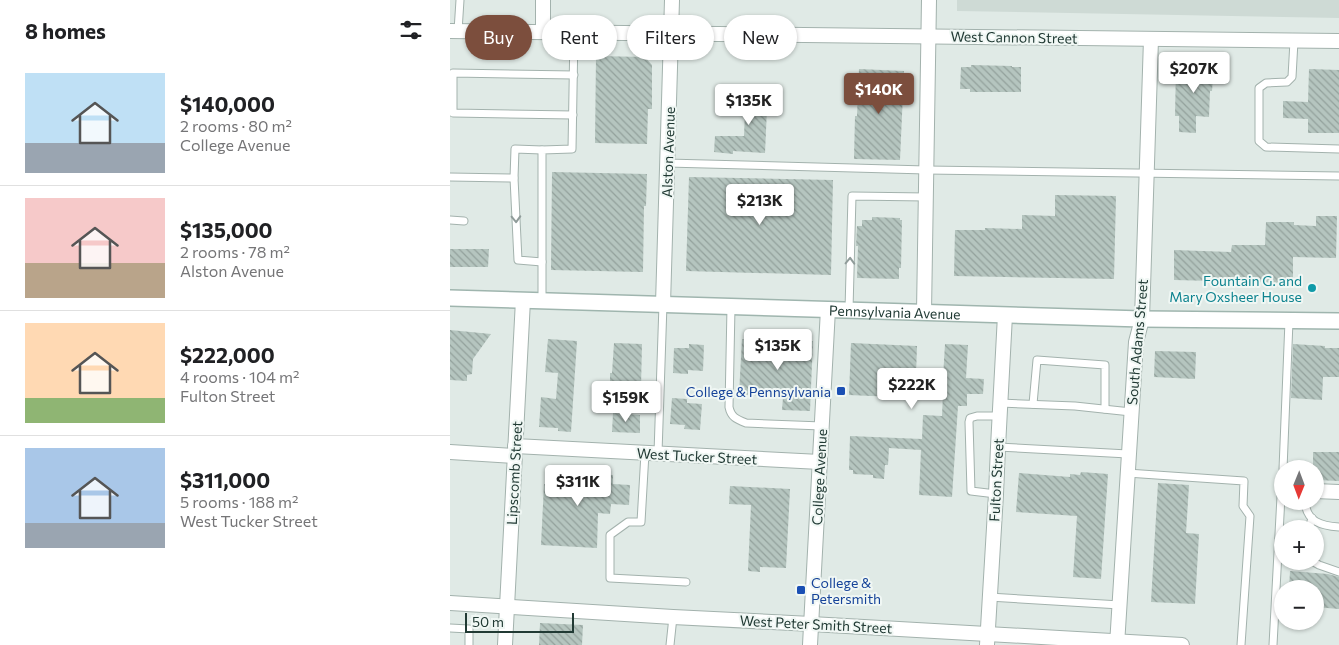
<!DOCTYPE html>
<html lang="en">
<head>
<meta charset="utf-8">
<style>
	body { margin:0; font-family:Commissioner,sans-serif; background:#f2f2f2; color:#202124; height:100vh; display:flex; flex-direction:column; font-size:19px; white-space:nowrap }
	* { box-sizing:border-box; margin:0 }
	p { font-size:16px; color:#757577 }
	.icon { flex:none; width:28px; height:28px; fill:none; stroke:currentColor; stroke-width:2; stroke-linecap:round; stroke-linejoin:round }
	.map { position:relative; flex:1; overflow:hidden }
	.details { display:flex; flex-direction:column; background:#fff; width:450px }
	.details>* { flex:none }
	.hud { position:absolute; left:15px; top:15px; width:475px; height:45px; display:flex; gap:10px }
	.needle { width:32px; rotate:181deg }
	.controls { position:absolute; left:824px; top:460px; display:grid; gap:10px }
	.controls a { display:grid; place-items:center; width:50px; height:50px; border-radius:50%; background:#fff; box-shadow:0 1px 4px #0004; font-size:25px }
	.scale { position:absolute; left:15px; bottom:12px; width:109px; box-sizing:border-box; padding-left:5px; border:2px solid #213a34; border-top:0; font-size:14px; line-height:18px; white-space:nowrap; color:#213a34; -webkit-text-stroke:4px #f0f7f4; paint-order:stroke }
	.price { position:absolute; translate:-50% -42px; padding:0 11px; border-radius:5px; background:#fff; color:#222; font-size:16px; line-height:32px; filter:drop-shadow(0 1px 2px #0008) }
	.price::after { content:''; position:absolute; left:50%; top:30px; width:15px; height:11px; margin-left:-8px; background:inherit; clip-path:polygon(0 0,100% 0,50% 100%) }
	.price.current { background:#7c4e3d; color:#fff }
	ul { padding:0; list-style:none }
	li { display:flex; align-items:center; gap:15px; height:125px; padding:0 25px }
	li+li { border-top:1px solid #e0e0e0 }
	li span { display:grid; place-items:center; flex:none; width:140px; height:100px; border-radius:0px; color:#555 }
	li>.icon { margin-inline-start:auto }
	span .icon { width:60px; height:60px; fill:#fffc; stroke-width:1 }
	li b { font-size:21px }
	h2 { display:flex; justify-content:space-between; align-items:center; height:60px; padding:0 25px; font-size:21px }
	.pill { padding:0 18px; border-radius:22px; background:#fff; box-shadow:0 1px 4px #0004; font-size:18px; line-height:45px }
	.pill.current { background:#7c4e3d; color:#fff }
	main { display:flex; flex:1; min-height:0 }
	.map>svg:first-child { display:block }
	.built { fill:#cedad5 }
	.building { fill:url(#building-back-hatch) }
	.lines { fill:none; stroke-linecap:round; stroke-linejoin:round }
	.lane-casing { stroke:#a3b2ad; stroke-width:9 }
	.street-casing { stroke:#a3b2ad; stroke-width:16 }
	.secondary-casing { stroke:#9fb5ae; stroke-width:18 }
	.lane { stroke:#fff; stroke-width:7 }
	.street { stroke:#fff; stroke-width:14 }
	.secondary { stroke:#fff; stroke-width:15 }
	.oneway { stroke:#909c9a }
	.culture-dot { fill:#0f9aa8; stroke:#f0f7f4; stroke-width:2 }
	.transit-dot { fill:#1a4fb4; stroke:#f0f7f4; stroke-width:2 }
	.labels { text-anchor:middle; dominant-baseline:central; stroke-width:4; stroke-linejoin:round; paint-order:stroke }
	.street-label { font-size:14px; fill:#213a34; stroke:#f0f7f4 }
	.culture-label { font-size:14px; fill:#0d838f; stroke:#f0f7f4; text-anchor:end }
	.transit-label { font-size:14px; fill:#164399; stroke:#f0f7f4; text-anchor:end }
</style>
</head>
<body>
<main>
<section class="details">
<h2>8 homes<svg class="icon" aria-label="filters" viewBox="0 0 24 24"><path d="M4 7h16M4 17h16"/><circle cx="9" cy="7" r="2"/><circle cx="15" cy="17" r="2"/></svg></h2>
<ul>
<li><span style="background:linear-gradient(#bfe0f5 70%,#9aa5b1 0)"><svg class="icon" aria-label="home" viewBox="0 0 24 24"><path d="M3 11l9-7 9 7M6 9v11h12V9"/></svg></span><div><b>$140,000</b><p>2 rooms · 80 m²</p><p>College Avenue</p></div></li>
<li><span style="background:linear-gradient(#f6c9c9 65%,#b9a48a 0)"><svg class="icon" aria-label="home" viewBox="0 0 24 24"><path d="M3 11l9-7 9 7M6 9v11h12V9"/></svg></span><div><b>$135,000</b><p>2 rooms · 78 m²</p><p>Alston Avenue</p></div></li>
<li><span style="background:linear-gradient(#ffd9b3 75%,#8fb573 0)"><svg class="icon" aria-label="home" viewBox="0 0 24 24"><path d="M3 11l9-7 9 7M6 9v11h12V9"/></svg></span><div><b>$222,000</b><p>4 rooms · 104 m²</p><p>Fulton Street</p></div></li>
<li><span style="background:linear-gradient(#a9c7e8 75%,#9aa5b1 0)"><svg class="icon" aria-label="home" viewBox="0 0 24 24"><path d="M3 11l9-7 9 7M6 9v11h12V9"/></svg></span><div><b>$311,000</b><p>5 rooms · 188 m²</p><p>West Tucker Street</p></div></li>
</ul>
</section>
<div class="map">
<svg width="889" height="645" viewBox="0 0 889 645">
	<defs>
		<pattern id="building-back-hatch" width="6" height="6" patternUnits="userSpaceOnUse" patternTransform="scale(1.25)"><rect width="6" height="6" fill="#b5c5bf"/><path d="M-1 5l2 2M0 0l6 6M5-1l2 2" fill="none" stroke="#93a19c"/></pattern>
	</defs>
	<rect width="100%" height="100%" fill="#e0eae6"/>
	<path class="built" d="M507 0H889V18L507 11Z"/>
	<g class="building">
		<path d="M146 56 195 57 202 65V109H198L197 144 145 143Z"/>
		<path d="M521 65 562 66V67H571V92H520V89H510L511 67H521Z"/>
		<path d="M726 66 772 67V78H763L762 91H760L759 117 746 116V133L729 132V116H725Z"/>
		<path d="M409 69 454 71 450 160 404 159 405 116H407Z"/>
		<path d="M859 69 889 70V133H858V119L833 118V101L858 102Z"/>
		<path d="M296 86 318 87 315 153 283 151V154L264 152 265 136H294Z"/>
		<path d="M102 172 197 174 196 206H194L193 272 101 270Z"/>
		<path d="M239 177 383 180 381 275 236 271Z"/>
		<path d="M605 195 666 196 664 279 504 276 505 230H535V228L572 229V215L605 216Z"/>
		<path d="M866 216H887L886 258 843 257V283L724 280V250L781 252 782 245H815L816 222H844V225L866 226Z"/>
		<path d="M422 217 450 218V220H452L451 268H449V279L407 278 408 246H406L407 226H412V220H422Z"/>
		<path d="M0 249H39L38 267H0Z"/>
		<path d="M0 330 41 334 23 359 22 374 17 375V381L0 380Z"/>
		<path d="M98 339 127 341 121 432 108 431V428L89 427 91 397 106 399 108 373 95 372Z"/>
		<path d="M292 339 363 341 360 411 332 410 333 397 289 394Z"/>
		<path d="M164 343 192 344 191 388 160 386V373H162Z"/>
		<path d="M401 343 467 346 466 376 493 378 495 344 518 345 516 378 534 379 533 394H517V406H508L502 497 469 495 471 450 439 448 438 465H435L434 479 423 478V475L403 474V470H399L400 436 472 439 473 415 492 416 493 392 465 391V398L399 395Z"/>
		<path d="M239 344 254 345 253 371 238 370V374L223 373 224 348H239Z"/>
		<path d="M843 344 875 346V348H889V377H873L872 400 841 398Z"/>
		<path d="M705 351 746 352 745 379 704 377Z"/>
		<path d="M222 398 237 399V403L252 404 250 430 234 429 235 425 220 424Z"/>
		<path d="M163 413 190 415V433L162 432Z"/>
		<path d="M863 452H889V481L865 480V469H863Z"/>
		<path d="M115 471 163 475V484L180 485 179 505 161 504 160 514 148 513 147 548 91 545 94 484 102 485 103 472H115Z"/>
		<path d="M631 472 658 474 651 579 623 577 627 516 566 512 569 473 620 477V474L630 475Z"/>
		<path d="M708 483 739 485 736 533 749 534 745 604 701 602Z"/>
		<path d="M280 486 340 489 336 568 310 567V572L298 571 301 505 279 504Z"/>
		<path d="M840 571 878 574 889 577V609L865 607V589H839Z"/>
		<path d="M90 623 133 625 132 645H89Z"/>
	</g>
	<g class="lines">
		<g class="lane-casing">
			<g id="lane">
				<path d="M8 31 10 0"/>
				<path d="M844 41 842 77 837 82 816 83 809 88V141L816 147 889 149"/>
				<path d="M123 115 3 113V73L124 75"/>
				<path d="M92 150 65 149 64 178 68 260 92 262"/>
				<path d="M217 163 476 170 889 176"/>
				<path d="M0 177 64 178"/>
				<path d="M0 220 14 221"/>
				<path d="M92 301V150L122 149 124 33"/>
				<path d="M281 307 279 407C281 417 286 419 296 423L372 426"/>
				<path d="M399 310 402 196 476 197"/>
				<path d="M550 403 625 406 681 412"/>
				<path d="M583 404 587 360 655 365V409"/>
				<path d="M548 447 678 454"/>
				<path d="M195 453 191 522H178L160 535V578L236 582"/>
				<path d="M208 453 213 304"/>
				<path d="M833 469 839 321"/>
				<path d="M677 473 794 481 793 506 800 516 791 645"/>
				<path d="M546 494 521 491 519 422 520 418 527 416H549"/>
				<path d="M855 501C856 522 872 526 889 527"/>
				<path d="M859 529 862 518"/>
				<path d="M862 561 869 565 889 572"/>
				<path d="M539 597 670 605"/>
				<path d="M0 628 19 629V645"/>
				<path d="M220 645 223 617"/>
				<path d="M823 645 832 478"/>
			</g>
		</g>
		<g class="street-casing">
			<g id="street">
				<path d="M0 31 889 41"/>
				<path d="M93 32V0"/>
				<path d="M213 304 222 0"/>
				<path d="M474 312 479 0"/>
				<path d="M65 446 370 462"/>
				<path d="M0 452 64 456"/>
				<path d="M865 491 889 492"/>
				<path d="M0 603 223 617 361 624 732 645"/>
				<path d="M55 645 73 300"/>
				<path d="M360 645 378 309"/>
				<path d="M537 645 546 494 548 447 555 315"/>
				<path d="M667 645 686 342 692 319 701 39"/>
			</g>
		</g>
		<g class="secondary-casing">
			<g id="secondary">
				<path id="s1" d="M0 298 692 319 889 321"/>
			</g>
		</g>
		<use href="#lane" class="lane"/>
		<use href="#street" class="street"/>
		<use href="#secondary" class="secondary"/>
	</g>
	<defs><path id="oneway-chevron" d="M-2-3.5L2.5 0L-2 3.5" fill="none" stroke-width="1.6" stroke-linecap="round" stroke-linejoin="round" transform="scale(1.25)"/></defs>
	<g class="oneway">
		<use href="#oneway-chevron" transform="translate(66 219) rotate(88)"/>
		<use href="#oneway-chevron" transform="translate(400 261) rotate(-88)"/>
	</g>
	<circle class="culture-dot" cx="862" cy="288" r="5"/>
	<g class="transit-dot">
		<rect x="386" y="386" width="10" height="10" rx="2.5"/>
		<rect x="346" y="585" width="10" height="10" rx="2.5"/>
	</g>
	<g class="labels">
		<g class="street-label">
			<text transform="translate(564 37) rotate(1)">West Cannon Street</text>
			<text transform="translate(218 152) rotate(-88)">Alston Avenue</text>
			<text stroke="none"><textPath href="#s1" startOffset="445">Pennsylvania Avenue</textPath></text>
			<text transform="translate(687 342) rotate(-85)">South Adams Street</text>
			<text transform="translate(247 456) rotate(3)">West Tucker Street</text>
			<text transform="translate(64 473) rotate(-87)">Lipscomb Street</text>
			<text transform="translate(369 477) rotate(-87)">College Avenue</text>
			<text transform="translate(546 480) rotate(-87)">Fulton Street</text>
			<text transform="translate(366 624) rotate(3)">West Peter Smith Street</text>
		</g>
		<g class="culture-label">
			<text x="852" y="280">Fountain G. and<tspan x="852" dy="16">Mary Oxsheer House</tspan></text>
		</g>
		<g class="transit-label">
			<text x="381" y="391">College &amp; Pennsylvania</text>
			<text x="361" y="582" text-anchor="start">College &amp;<tspan x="361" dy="16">Petersmith</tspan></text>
		</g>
	</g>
</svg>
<div class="controls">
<a><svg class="needle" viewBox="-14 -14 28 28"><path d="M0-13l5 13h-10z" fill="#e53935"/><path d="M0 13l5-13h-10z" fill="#757577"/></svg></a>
<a>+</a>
<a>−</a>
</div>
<div class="scale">50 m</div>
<b class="price" style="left:744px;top:94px">$207K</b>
<b class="price current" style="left:429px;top:115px">$140K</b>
<b class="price" style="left:299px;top:126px">$135K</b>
<b class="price" style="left:310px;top:226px">$213K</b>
<b class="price" style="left:328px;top:371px">$135K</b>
<b class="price" style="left:462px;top:410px">$222K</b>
<b class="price" style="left:176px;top:423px">$159K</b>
<b class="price" style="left:128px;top:507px">$311K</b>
<div class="hud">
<a class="pill current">Buy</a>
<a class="pill">Rent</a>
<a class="pill">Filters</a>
<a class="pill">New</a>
</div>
</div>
</main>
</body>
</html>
